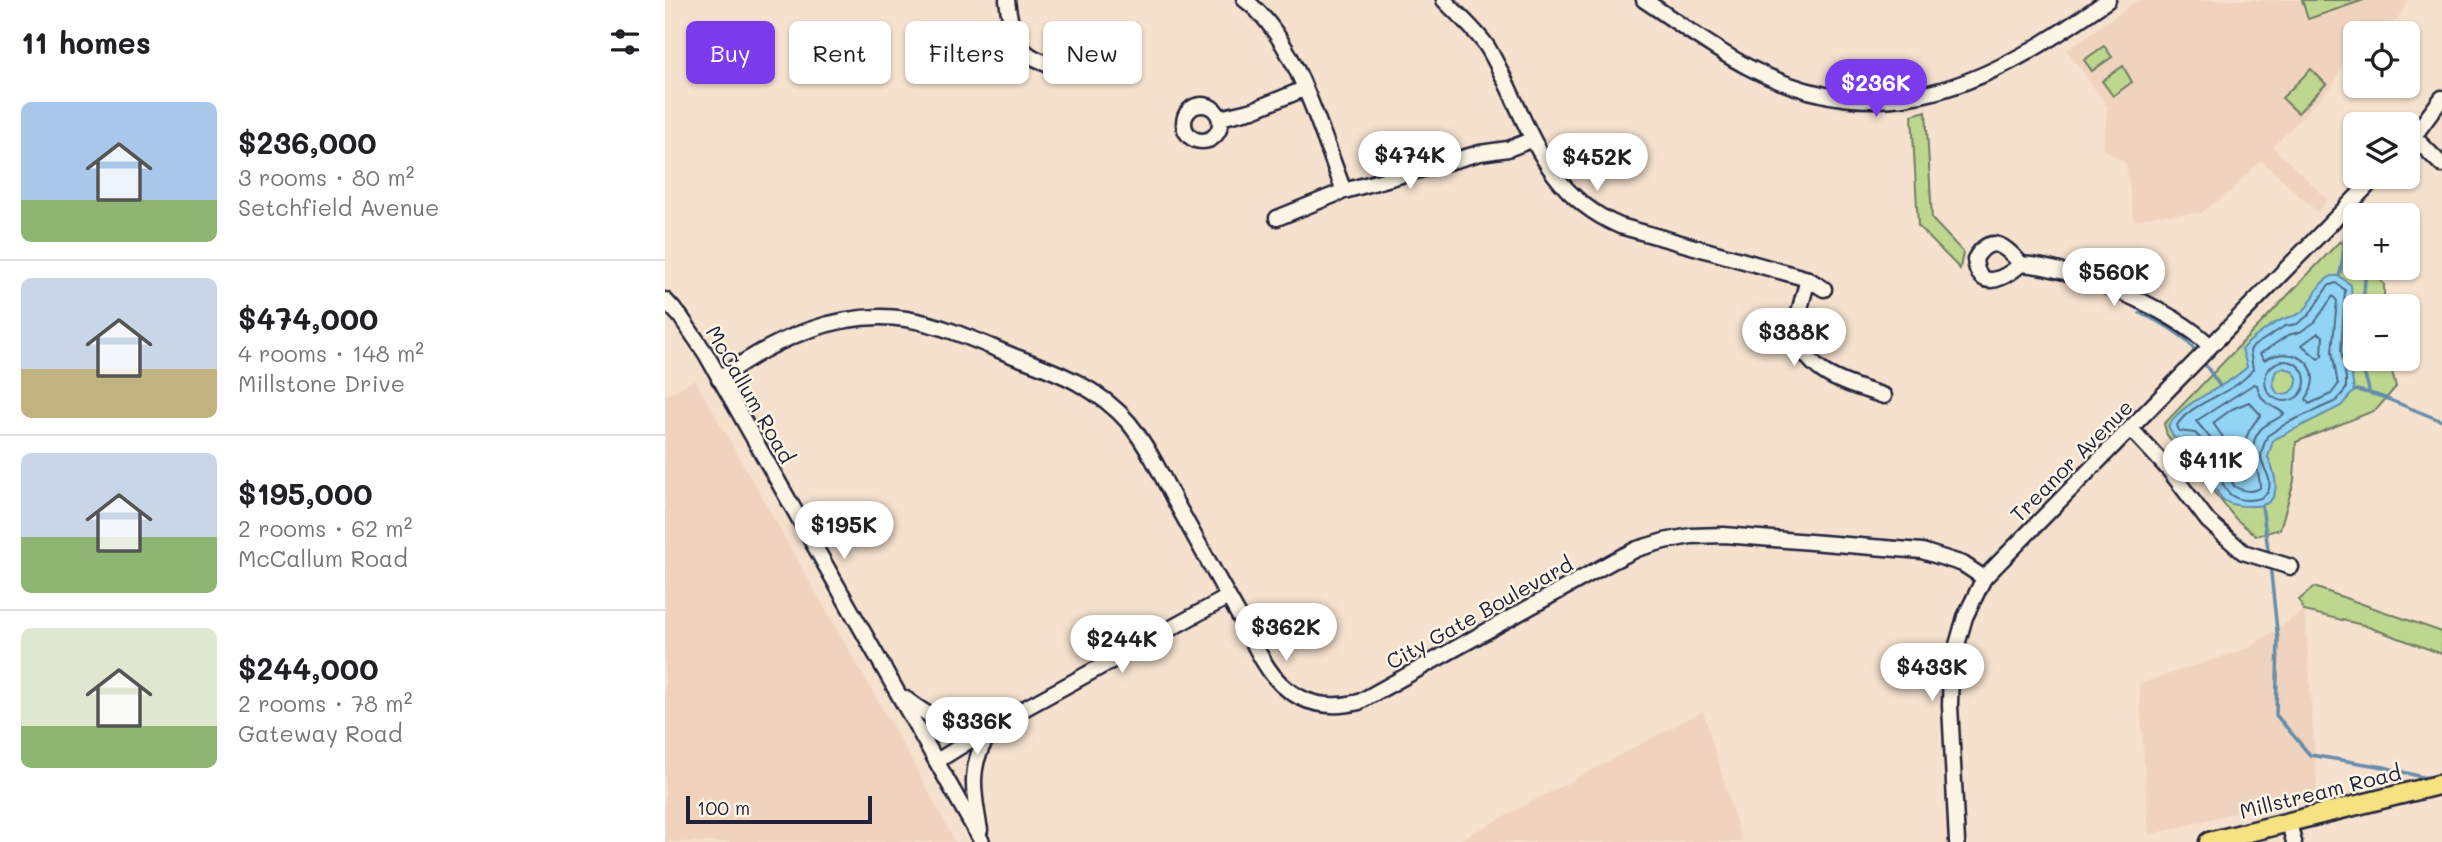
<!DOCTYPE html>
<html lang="en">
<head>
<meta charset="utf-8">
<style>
	body { margin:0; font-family:Mali,sans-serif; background:#f6f6f6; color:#202124; height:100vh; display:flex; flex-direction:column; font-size:26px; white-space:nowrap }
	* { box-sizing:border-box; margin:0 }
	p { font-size:23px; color:#757577 }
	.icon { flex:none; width:38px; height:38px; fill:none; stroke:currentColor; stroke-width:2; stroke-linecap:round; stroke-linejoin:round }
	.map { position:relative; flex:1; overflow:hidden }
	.side { display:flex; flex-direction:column; background:#fff; width:665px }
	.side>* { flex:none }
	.banner { position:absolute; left:21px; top:21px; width:665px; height:63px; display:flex; gap:14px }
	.controls { position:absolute; left:1678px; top:21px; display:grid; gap:14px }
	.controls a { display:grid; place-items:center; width:77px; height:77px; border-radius:10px; background:#fff; box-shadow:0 2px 5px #0004; font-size:35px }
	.scale { position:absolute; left:21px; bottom:18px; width:186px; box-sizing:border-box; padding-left:7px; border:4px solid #22223b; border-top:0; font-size:19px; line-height:24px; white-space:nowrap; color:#22223b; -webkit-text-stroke:5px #fcf5e5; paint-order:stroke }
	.price { position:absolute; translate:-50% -60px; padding:0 16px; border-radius:24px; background:#fff; color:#222; font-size:23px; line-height:46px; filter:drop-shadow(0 2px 4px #0008) }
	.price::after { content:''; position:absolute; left:50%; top:42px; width:21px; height:16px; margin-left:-10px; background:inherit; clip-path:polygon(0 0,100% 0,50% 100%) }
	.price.active { background:#7c3aed; color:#fff }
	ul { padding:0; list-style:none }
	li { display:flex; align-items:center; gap:21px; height:175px; padding:0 21px }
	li+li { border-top:2px solid #e0e0e0 }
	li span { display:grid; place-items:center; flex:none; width:196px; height:140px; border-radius:10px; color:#555 }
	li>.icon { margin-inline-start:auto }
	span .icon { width:84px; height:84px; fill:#fffc; stroke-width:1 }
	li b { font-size:30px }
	h2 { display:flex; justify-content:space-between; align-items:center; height:84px; padding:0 21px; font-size:30px }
	.pill { padding:0 24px; border-radius:10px; background:#fff; box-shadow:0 2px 5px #0004; font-size:24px; line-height:63px }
	.pill.active { background:#7c3aed; color:#fff }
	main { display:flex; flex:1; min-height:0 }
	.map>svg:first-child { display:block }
	.built { fill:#f0d3be }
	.green { fill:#bdd78f; stroke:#707c65; stroke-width:2 }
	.water { fill:#92d4f4; stroke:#658daa; stroke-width:2; fill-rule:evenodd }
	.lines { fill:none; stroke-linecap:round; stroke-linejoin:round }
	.shore { stroke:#4f6985; stroke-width:2 }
	.stream { stroke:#658daa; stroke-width:3.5 }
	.minor-casing { stroke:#22223b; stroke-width:19 }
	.major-casing { stroke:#22223b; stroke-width:23 }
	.minor { stroke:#fcf5e5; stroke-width:14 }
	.major { stroke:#f7e281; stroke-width:18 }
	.labels { text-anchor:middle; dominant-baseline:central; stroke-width:5; stroke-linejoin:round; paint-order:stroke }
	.street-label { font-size:21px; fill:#22223b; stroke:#fcf5e5 }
</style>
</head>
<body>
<main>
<section class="side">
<h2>11 homes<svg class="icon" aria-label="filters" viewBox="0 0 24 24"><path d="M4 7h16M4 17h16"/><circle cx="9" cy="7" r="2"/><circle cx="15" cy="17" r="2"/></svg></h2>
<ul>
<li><span style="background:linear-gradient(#a9c7e8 70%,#8fb573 0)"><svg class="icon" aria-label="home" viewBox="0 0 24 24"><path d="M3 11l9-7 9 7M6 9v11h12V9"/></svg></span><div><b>$236,000</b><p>3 rooms · 80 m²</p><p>Setchfield Avenue</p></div></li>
<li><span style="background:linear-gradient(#c9d6e8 65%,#c2b280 0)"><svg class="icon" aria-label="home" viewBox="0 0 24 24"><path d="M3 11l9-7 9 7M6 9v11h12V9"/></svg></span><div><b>$474,000</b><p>4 rooms · 148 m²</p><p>Millstone Drive</p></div></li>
<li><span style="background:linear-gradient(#c9d6e8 60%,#8fb573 0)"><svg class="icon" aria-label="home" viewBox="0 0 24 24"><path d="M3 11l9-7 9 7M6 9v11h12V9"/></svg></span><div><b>$195,000</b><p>2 rooms · 62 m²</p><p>McCallum Road</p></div></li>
<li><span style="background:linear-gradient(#dfe7d0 70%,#8fb573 0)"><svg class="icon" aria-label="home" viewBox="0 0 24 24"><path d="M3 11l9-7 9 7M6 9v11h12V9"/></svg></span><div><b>$244,000</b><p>2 rooms · 78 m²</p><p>Gateway Road</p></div></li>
</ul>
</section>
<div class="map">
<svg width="1777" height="842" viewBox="0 0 1777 842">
	<rect width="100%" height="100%" fill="#f5e1ce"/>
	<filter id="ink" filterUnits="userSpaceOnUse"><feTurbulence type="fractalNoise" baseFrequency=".0143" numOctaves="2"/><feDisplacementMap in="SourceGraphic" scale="14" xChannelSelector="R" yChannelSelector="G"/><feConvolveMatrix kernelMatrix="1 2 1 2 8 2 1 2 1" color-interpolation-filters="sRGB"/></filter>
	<g filter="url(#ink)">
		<g class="built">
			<path d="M1473 0H1744L1732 20 1710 33H1690V45L1684 49 1669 84 1608 147 1663 200 1652 212 1596 160 1566 191 1536 213 1491 215 1469 221 1461 164 1438 148 1443 107 1402 50Z"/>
			<path d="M30 380 246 759 290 842H0V396Z"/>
			<path d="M1640 610 1652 791 1484 835 1474 684 1584 648Z"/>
			<path d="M1038 711 1077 842H791Z"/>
		</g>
		<g class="green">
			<path d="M1637 0H1699L1643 19Z"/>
			<path d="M1439 46 1447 57 1427 71 1419 60Z"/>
			<path d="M1458 66 1467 82 1448 96 1437 81Z"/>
			<path d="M1646 69 1661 84 1633 113 1617 98Z"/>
			<path d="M1261 111 1267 219 1298 252 1295 269 1253 226 1247 115Z"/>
			<path d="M1675 241 1690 256V268H1702L1719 284V306H1690V359H1724L1731 387 1711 410 1631 442 1629 481 1615 529 1591 536 1571 519 1502 435 1499 424Z"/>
			<path d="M1649 587 1777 632V654L1698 625 1639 611 1634 600Z"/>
		</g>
		<path class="water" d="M1667 276H1674L1686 285C1688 308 1681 331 1683 353 1684 366 1688 378 1689 391L1676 406 1608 440 1603 457C1612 477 1619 507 1587 506 1578 506 1568 506 1560 501 1547 492 1546 469 1539 456 1536 450 1530 444 1526 439L1509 438 1503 426C1522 397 1559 390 1582 367L1577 349C1581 343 1608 323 1616 320 1624 316 1634 317 1640 309 1651 297 1651 283 1667 276ZM1618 368 1626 370 1632 377C1633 389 1626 395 1613 394 1607 386 1607 380 1611 371Z"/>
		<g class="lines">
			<g class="shore">
				<path d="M1671 283 1680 290 1676 351 1681 378V389L1671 401 1622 423 1602 436C1600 442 1596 451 1596 457 1597 468 1607 476 1604 489 1603 494 1597 498 1592 499 1553 506 1558 473 1544 450 1541 444 1535 438 1530 433L1514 431 1512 425C1529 399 1570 395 1588 369L1585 351 1587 347 1620 326 1632 324 1644 315 1663 286Z"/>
				<path d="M1668 296 1672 301 1667 351 1673 385 1666 394 1644 404 1641 399C1662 367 1631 343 1599 360L1595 354 1623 335 1635 332 1650 322Z"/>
				<path d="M1653 333 1658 336 1657 356 1653 359 1637 345Z"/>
				<circle cx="1620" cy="381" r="20"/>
				<path d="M1589 384 1592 385C1598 409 1607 402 1619 414 1612 420 1602 423 1596 429 1578 450 1596 468 1595 488 1588 493 1576 491 1569 486L1552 446 1531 421Z"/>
				<path d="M1584 402 1596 415C1579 433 1573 453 1583 476L1579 480 1572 470 1562 443 1548 423 1567 409Z"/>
			</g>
			<g class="stream">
				<path d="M1674 276C1680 260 1677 246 1681 231"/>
				<path d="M1698 306 1700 279 1709 268"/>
				<path d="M1475 313C1497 323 1518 333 1532 353"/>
				<path d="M1690 344V348"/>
				<path d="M1693 359C1696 372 1703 377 1704 392"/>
				<path d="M1537 360 1555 386"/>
				<path d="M1689 391 1692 390 1715 396 1777 421"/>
				<path d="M1597 506 1604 556"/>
				<path d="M1605 564 1613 640 1611 715 1645 755 1719 767 1757 777 1770 778"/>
			</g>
			<g class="minor-casing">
				<g id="minor">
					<path d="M342 0C344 17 349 46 366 56 372 60 380 62 386 65"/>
					<path d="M580 0C631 38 656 133 679 191"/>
					<path d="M779 0C793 15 812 31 823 48 863 116 873 191 955 226L1143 279 1159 289"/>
					<path d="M979 0C1014 23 1046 48 1083 67 1223 139 1326 82 1443 0"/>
					<circle cx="537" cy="123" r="18"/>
					<path d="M555 118 588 110 639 89"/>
					<path d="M1749 137 1777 165"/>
					<path d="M1743 144 1777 98"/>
					<path d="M612 218 679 191 815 153 843 149 866 140"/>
					<path d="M1356 264C1341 247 1326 232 1310 259 1313 293 1339 279 1356 264 1408 267 1508 309 1545 346"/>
					<path d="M1143 279C1139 296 1131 315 1133 332 1139 376 1185 384 1219 396"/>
					<path d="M0 300 15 316 41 354 317 842"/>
					<path d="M54 379C107 340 174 309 241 319 279 325 316 343 351 357 393 372 434 388 464 423 483 447 496 474 510 501 532 541 554 581 577 621 588 641 599 668 616 684 638 705 666 709 694 702L948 561 972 549 999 541 1026 536 1059 535 1257 551 1298 564 1319 578"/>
					<path d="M1466 429 1505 471 1543 521 1578 552 1626 567"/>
					<path d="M241 699C273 724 288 727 329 724"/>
					<path d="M272 761 333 723 563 597"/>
					<path d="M1624 823 1629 842"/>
					<path d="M315 830C308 793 302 760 328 730"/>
					<path d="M1292 842 1285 705 1286 666 1300 617 1319 578 1711 177"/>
				</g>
			</g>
			<g class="major-casing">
				<path id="major" d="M1544 842 1777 784"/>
			</g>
			<use href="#minor" class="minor"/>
			<use href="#major" class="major"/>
		</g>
	</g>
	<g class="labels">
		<g class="street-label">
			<text transform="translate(86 394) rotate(60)">McCallum Road</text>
			<text transform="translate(1406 460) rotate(-45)">Treanor Avenue</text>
			<text transform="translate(814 612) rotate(-29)">City Gate Boulevard</text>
			<text transform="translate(1655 791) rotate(-14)">Millstream Road</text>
		</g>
	</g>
</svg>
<div class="controls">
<a><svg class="icon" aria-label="locate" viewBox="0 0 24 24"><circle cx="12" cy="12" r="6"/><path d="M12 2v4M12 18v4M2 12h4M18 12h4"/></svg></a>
<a><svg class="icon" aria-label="layers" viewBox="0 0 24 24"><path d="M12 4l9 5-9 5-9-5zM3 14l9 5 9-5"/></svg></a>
<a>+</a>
<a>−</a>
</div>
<div class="scale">100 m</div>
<b class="price active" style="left:1211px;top:119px">$236K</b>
<b class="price" style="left:745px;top:191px">$474K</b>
<b class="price" style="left:932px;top:193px">$452K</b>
<b class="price" style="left:1449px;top:308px">$560K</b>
<b class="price" style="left:1129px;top:368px">$388K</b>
<b class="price" style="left:1546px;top:496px">$411K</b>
<b class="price" style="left:179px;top:561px">$195K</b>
<b class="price" style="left:621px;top:663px">$362K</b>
<b class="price" style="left:457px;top:675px">$244K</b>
<b class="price" style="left:1267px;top:703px">$433K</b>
<b class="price" style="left:312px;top:757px">$336K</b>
<div class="banner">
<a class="pill active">Buy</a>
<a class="pill">Rent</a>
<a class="pill">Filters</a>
<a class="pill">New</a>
</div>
</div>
</main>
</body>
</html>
